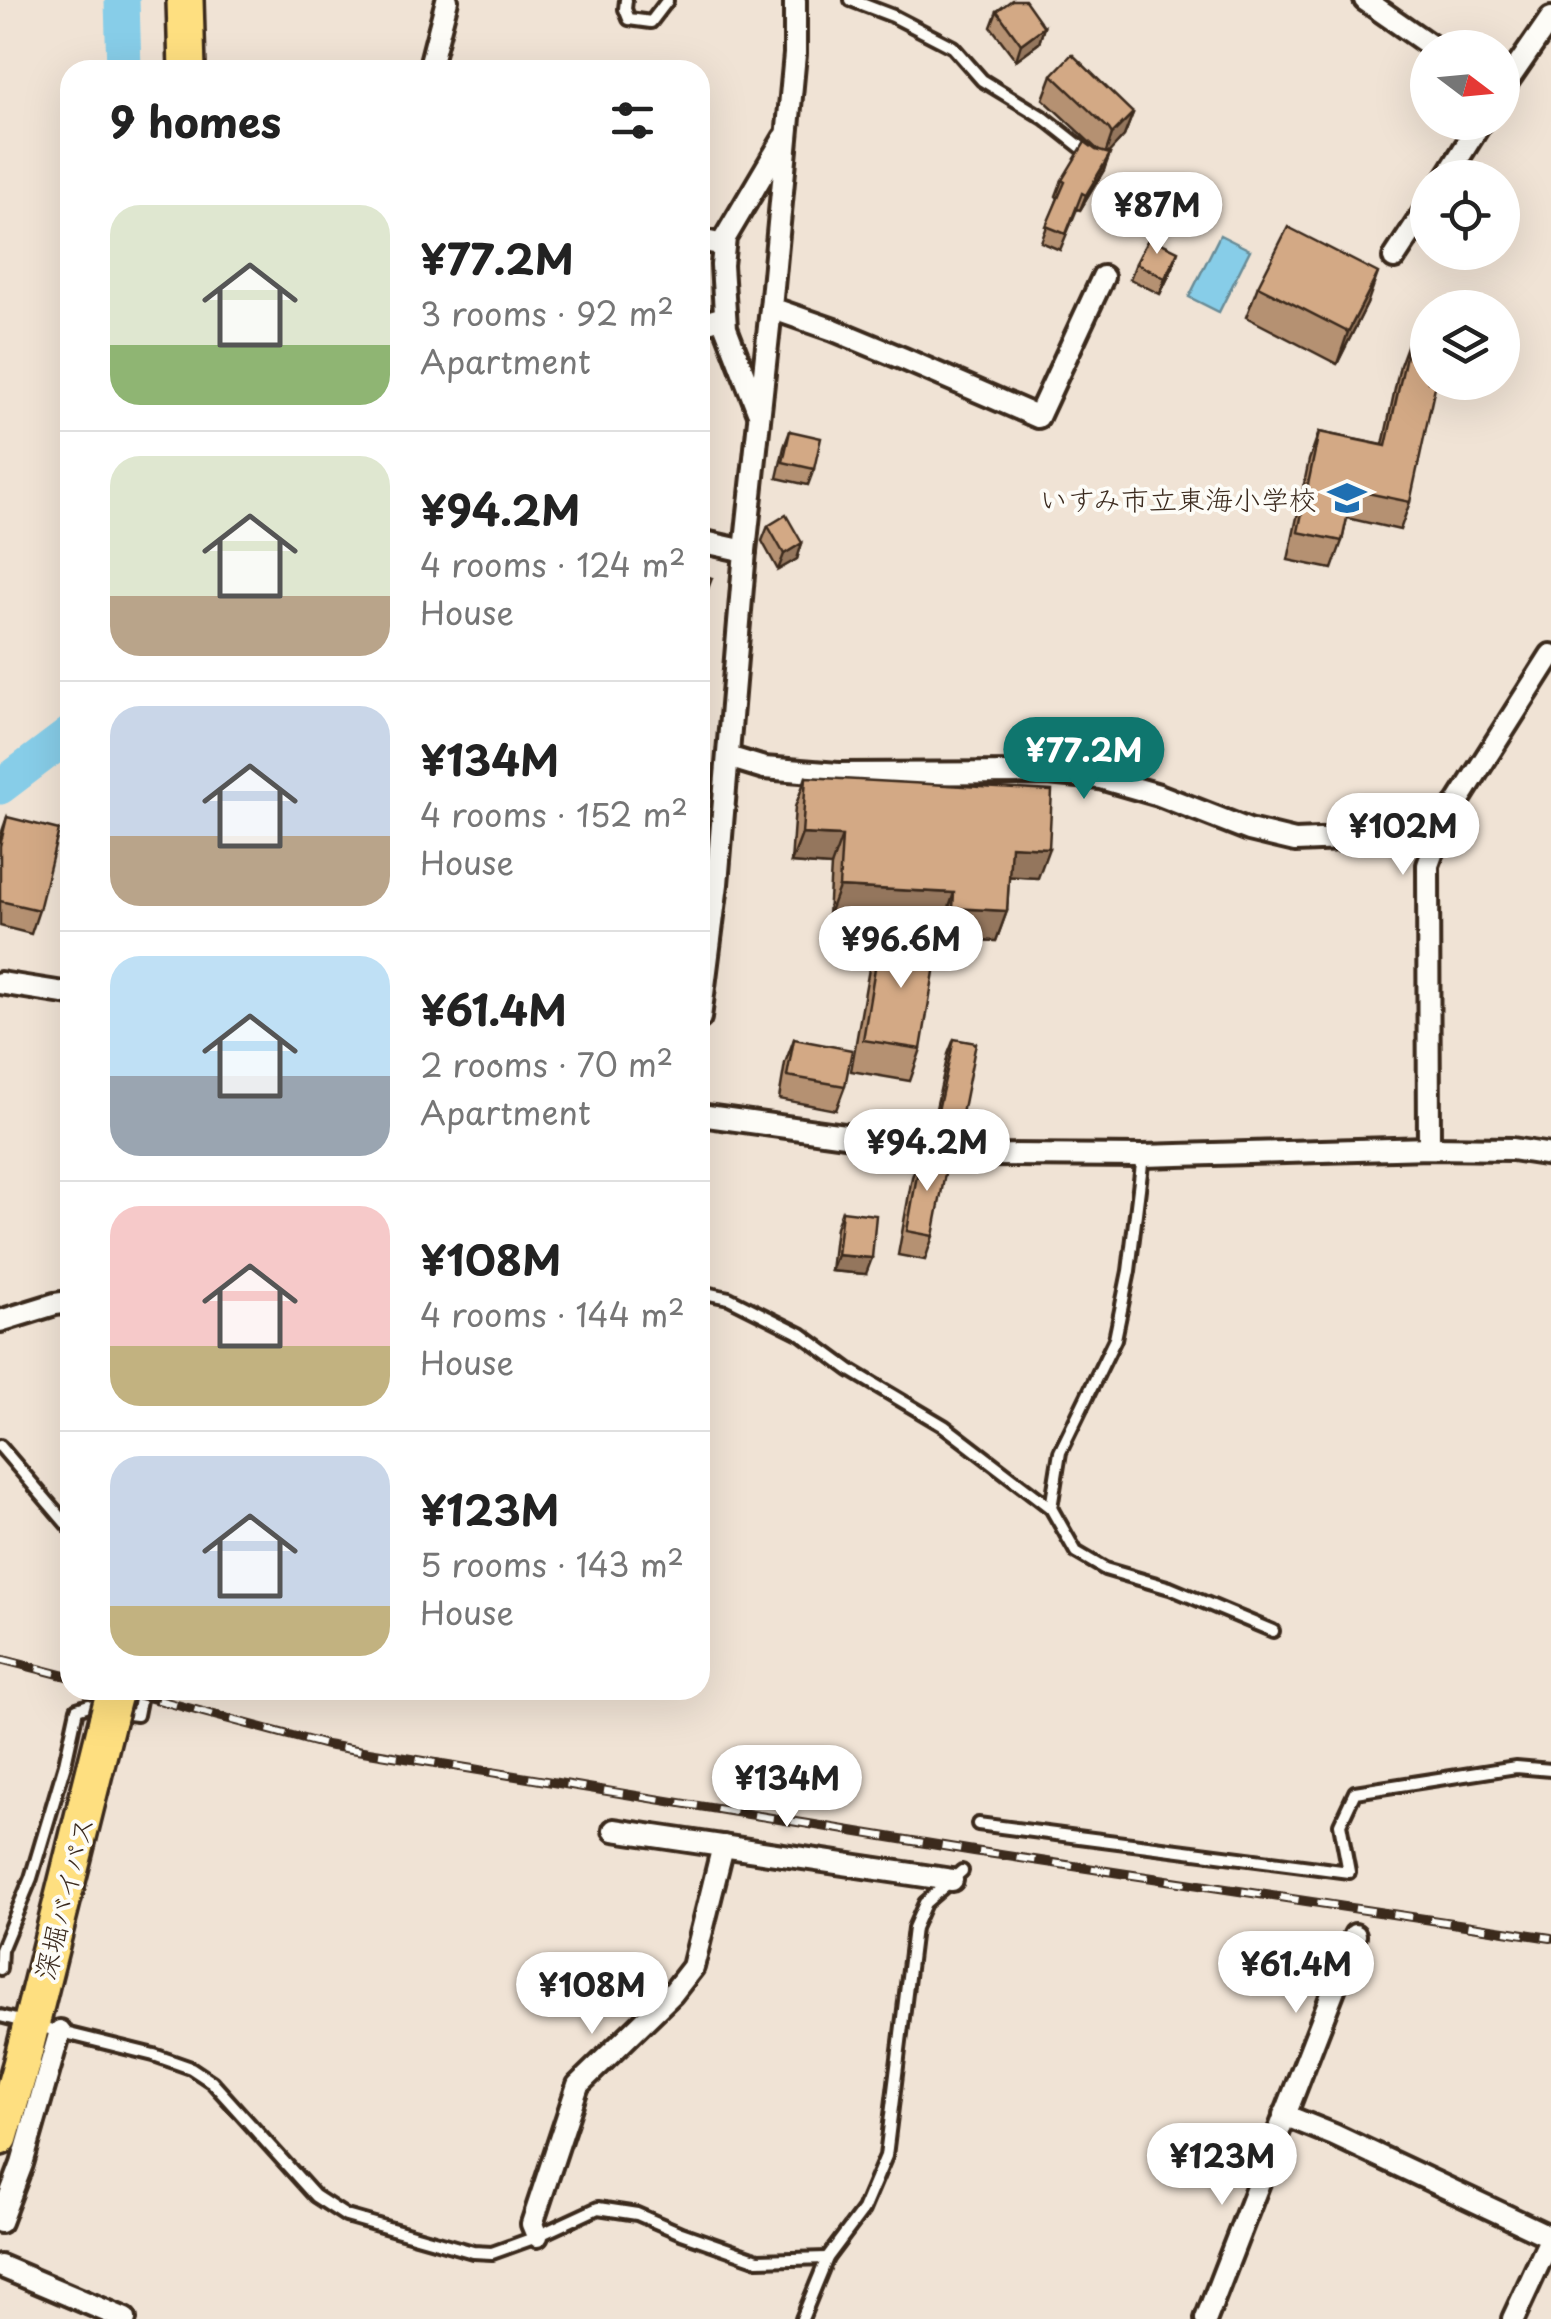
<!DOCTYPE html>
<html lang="en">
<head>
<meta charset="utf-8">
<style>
	body { margin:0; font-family:"Playpen Sans","Klee One",sans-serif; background:#f6f6f6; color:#222; height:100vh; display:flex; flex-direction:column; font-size:38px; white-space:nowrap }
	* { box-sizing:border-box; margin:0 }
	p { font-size:32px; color:#767676 }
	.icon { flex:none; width:55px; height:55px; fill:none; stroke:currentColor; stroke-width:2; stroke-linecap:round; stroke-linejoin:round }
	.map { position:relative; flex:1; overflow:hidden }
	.side { position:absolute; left:60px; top:60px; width:650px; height:1640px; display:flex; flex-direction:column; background:#fff; border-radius:30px; box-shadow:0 10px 40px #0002 }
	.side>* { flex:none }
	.needle { width:65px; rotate:106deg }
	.tools { position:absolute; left:1410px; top:30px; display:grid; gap:20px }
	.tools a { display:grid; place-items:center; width:110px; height:110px; border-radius:50%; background:#fff; box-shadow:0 10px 40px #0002; font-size:50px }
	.price { position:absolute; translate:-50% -85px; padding:0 22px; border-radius:35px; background:#fff; color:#222; font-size:32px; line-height:65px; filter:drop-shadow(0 2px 5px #0008) }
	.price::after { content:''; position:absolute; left:50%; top:60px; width:30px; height:22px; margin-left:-15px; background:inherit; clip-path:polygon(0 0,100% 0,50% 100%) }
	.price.current { background:#0f766e; color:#fff }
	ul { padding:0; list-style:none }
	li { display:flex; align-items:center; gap:30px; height:250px; padding:0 50px }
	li+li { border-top:2px solid #e0e0e0 }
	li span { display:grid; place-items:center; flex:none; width:280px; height:200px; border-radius:30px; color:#555 }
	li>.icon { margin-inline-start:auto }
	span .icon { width:120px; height:120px; fill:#fffc; stroke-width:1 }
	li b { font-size:42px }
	h2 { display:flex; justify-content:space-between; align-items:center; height:120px; padding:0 50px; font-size:42px }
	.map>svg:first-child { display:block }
	.water { fill:#87cde8; stroke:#698c97; stroke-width:2.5 }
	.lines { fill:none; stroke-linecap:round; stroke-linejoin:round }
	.river { stroke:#87cde8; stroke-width:35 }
	.lane-casing { stroke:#3b2a1e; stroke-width:18 }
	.street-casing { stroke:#3b2a1e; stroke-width:28 }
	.highway-casing { stroke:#3b2a1e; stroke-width:42 }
	.lane { stroke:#fdfcf7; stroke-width:10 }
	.street { stroke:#fdfcf7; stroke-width:20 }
	.highway { stroke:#fedf80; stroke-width:35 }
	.rail-casing { stroke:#3b2a1e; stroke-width:10 }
	.rail { stroke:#fdfcf7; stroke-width:6; stroke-dasharray:19; stroke-linecap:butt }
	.highway-bridge-casing { stroke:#3b2a1e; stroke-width:42; stroke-linecap:butt }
	.highway-bridge { stroke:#fedf80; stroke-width:35 }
	.wall { fill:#b59172; stroke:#3b2a1e; stroke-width:2.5 }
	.shaded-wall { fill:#94765d; stroke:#3b2a1e; stroke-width:2.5 }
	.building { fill:#d3a985; stroke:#3b2a1e; stroke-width:2.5 }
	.labels { text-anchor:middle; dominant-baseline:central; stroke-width:8; stroke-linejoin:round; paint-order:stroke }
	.poi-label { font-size:28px; fill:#3b2a1e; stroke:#fdfcf7; text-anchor:end }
	.street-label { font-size:28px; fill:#3b2a1e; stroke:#fdfcf7 }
</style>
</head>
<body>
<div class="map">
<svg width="1551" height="2319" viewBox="0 0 1551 2319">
	<rect width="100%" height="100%" fill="#f0e3d5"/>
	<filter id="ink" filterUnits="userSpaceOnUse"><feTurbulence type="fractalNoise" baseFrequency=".01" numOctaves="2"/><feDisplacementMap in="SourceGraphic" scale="20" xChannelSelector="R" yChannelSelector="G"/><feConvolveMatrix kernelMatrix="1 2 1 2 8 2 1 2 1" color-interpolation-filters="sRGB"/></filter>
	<g filter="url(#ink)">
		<path class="water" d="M1220 235 1250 250 1219 312 1189 297Z"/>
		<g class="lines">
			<g class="river">
				<path d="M122 0 124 70"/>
				<path d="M0 787 70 734"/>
			</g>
			<g class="lane-casing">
				<g id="lane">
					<path d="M626 0 625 9 629 19 651 22 667 1"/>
					<path d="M851 0 893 16 953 47 982 80 1044 118 1091 155"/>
					<path d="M700 1292 729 1298 801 1334 850 1370 944 1426 1051 1508 1076 1552 1105 1569 1170 1588 1273 1631"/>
					<path d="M0 1446 70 1528"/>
					<path d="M1051 1508 1060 1452 1115 1339 1129 1271 1143 1156"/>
					<path d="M129 1714 137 1715 142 1690"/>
					<path d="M978 1824 1349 1872 1340 1824 1355 1792 1516 1767 1551 1770"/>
					<path d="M0 1969 1 1950 31 1878 65 1764 77 1709 89 1705"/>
					<path d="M0 2016 20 2021"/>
					<path d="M49 2029 154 2055 191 2068 212 2082 315 2196 346 2216 473 2252 492 2253 531 2239 598 2208 637 2214 681 2233 758 2260 827 2258"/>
					<path d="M802 2319 827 2258 863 2210 886 2156 914 1928 925 1903 962 1871"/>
				</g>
			</g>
			<g class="street-casing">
				<g id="street">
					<path d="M1365 0 1434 48"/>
					<path d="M429 70 447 0"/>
					<path d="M1502 89 1551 18"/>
					<path d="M1446 178 1481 122"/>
					<path d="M700 240 724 245"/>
					<path d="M1394 258 1428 206"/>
					<path d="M771 308 834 330 904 359 1038 417 1103 277"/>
					<path d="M700 324 725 317"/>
					<path d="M758 411 726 328 722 265 725 238 784 138"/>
					<path d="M700 541 745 551"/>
					<path d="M728 757 764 768 838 774 1048 773 1100 778 1159 795 1249 830 1295 841 1439 835"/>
					<path d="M0 983 70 994"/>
					<path d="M700 1018 717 884 745 551 771 308 795 54V0"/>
					<path d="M700 1115 990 1155 1143 1156 1429 1148 1512 1149 1551 1155"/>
					<path d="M1429 1148 1428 865 1442 827 1551 655"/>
					<path d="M0 1321 55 1304 70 1302"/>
					<path d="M614 1830 952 1880"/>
					<path d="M1284 2115 1334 2135 1551 2237"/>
					<path d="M0 2222 22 2164 60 2031"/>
					<path d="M537 2236 532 2224 578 2085 672 1994 693 1967 723 1846"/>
					<path d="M0 2266 125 2319"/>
					<path d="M1206 2319 1355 1935"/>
					<path d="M1513 2319 1551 2237"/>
				</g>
			</g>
			<g class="highway-casing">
				<g id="highway">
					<path d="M185 0 187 70"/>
					<path d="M0 2137 21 2065 108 1717"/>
				</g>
			</g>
			<use href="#lane" class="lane"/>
			<use href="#street" class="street"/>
			<use href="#highway" class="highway"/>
			<g class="rail-casing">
				<g id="rail">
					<path d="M0 1659 70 1677"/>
					<path d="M121 1690 326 1745 974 1851 1551 1938"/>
				</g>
			</g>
			<use href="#rail" class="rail"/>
			<g class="highway-bridge-casing">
				<path id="highway-bridge" d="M108 1717 115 1690"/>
			</g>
			<use href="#highway-bridge" class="highway-bridge"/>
		</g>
		<g class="wall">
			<path d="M997 11 1044 27 1039 43 1016 60 991 27Z"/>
			<path d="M1052 75 1133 113 1124 136 1107 154 1104 170 1080 210 1077 209 1060 250 1041 242 1058 198 1056 196 1062 180 1096 150 1100 152 1043 99Z"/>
			<path d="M1136 263 1173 267 1160 294 1130 279Z"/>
			<path d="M1258 286 1367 304 1337 364 1246 317Z"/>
			<path d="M1410 338V502L1400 530 1347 518 1342 541 1332 569 1288 560 1309 460 1319 432 1383 445 1400 365Z"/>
			<path d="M790 431 814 469 808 485 777 478 784 447Z"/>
			<path d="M768 526 802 543 797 559 778 570 762 541Z"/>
			<path d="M806 777 1038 878 1009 876 1007 911 996 941 943 938 944 923 828 917 831 866 791 863 795 807Z"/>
			<path d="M7 817 39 910 31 934 0 926V837Z"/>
			<path d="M881 932 921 1049 910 1081 851 1071 870 963Z"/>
			<path d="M794 1039 845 1086 836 1110 779 1099 785 1063Z"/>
			<path d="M954 1039 961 1119 956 1135 931 1131 948 1054Z"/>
			<path d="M921 1153 933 1236 925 1260 898 1255 912 1177Z"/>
			<path d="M842 1211 866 1274 831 1271 836 1227Z"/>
		</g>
		<g class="shaded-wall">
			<path d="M1044 27 1039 43 1016 60 1021 44Z"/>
			<path d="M1133 113 1124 136 1104 158 1112 134Z"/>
			<path d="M1110 154 1104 170 1080 210 1086 195Z"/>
			<path d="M1178 251 1173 267 1160 294 1165 278Z"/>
			<path d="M1378 273 1367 304 1337 364 1348 332Z"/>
			<path d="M802 543 797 559 778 570 784 554Z"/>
			<path d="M802 834 842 836 831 866 791 863Z"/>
			<path d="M1011 846 1049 848 1038 878 1000 876Z"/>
			<path d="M839 887 954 893 944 923 828 917Z"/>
			<path d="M953 908 1007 911 996 941 943 938Z"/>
			<path d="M837 1255 872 1258 866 1274 831 1271Z"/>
		</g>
		<g class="building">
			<path d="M1012 0H1025L1044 27 1021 44 997 11Z"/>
			<path d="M1072 54 1133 113 1112 134 1109 129 1052 75Z"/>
			<path d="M1085 142 1096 150 1110 154 1086 195 1082 193 1066 234 1046 226 1065 182 1062 180Z"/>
			<path d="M1288 227 1378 273 1348 332 1258 286Z"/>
			<path d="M1149 237 1178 251 1165 278 1136 263Z"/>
			<path d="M1410 338 1428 341V382H1436L1410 502 1353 490 1342 541 1298 532 1319 432 1386 446Z"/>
			<path d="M790 431 821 438 814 469 783 462Z"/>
			<path d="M786 515 802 543 784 554 768 526Z"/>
			<path d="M700 574 712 578 700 610Z"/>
			<path d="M806 777 1052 791 1049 848 1011 846 1007 911 953 908 954 893 839 887 842 836 802 834Z"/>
			<path d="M7 817 59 830 39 910 0 901V846Z"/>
			<path d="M881 932 939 942 921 1049 863 1040Z"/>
			<path d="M794 1039 852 1050 845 1086 787 1076Z"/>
			<path d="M954 1039 976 1043 961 1119 937 1115Z"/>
			<path d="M921 1153 948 1158 933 1236 907 1231Z"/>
			<path d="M842 1211 876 1215 872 1258 837 1255Z"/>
		</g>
	</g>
	<defs>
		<g id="school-bare" transform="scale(3)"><path d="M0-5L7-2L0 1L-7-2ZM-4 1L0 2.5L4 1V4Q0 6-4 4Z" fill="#1f6fb2" stroke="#fdfcf7" stroke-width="2.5" paint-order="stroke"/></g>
	</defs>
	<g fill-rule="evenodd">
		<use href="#school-bare" x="1347" y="498"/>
	</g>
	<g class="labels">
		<g class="poi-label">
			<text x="1317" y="498">いすみ市立東海小学校</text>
		</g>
		<g class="street-label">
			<text transform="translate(63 1898) rotate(-76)">深堀バイパス</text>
		</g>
	</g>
</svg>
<div class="tools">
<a><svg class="needle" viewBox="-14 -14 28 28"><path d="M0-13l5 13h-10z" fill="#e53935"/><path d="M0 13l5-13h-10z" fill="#767676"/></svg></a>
<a><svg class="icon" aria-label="locate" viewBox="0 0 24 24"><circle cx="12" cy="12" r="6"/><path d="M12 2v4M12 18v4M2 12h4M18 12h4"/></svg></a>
<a><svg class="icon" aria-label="layers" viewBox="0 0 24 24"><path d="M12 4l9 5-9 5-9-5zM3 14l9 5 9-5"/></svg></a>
</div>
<b class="price" style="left:1157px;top:257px">¥87M</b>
<b class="price current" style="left:1084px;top:802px">¥77.2M</b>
<b class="price" style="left:1403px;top:878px">¥102M</b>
<b class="price" style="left:901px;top:991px">¥96.6M</b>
<b class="price" style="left:927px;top:1194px">¥94.2M</b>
<b class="price" style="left:787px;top:1830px">¥134M</b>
<b class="price" style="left:1296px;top:2016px">¥61.4M</b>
<b class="price" style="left:592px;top:2037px">¥108M</b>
<b class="price" style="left:1222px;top:2208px">¥123M</b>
<section class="side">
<h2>9 homes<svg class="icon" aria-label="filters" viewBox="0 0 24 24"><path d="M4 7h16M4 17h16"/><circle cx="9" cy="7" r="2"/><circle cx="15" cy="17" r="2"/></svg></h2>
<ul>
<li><span style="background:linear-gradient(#dfe7d0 70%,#8fb573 0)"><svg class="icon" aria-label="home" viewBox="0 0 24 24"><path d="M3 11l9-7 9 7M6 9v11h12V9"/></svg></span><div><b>¥77.2M</b><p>3 rooms · 92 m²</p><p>Apartment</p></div></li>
<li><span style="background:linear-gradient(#dfe7d0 70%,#b9a48a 0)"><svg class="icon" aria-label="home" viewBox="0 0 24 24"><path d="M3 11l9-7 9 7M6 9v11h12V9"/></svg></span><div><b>¥94.2M</b><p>4 rooms · 124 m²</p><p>House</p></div></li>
<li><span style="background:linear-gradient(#c9d6e8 65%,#b9a48a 0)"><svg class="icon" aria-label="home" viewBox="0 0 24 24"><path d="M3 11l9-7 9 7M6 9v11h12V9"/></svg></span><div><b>¥134M</b><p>4 rooms · 152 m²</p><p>House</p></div></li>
<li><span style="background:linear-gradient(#bfe0f5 60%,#9aa5b1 0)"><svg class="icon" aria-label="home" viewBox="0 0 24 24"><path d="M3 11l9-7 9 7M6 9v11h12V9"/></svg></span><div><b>¥61.4M</b><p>2 rooms · 70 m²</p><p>Apartment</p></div></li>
<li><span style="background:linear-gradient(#f6c9c9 70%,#c2b280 0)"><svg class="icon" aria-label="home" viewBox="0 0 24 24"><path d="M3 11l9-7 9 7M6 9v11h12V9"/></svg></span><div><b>¥108M</b><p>4 rooms · 144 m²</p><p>House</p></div></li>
<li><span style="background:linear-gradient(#c9d6e8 75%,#c2b280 0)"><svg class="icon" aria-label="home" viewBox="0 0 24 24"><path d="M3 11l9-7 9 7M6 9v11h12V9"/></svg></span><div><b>¥123M</b><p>5 rooms · 143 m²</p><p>House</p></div></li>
</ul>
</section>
</div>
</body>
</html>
